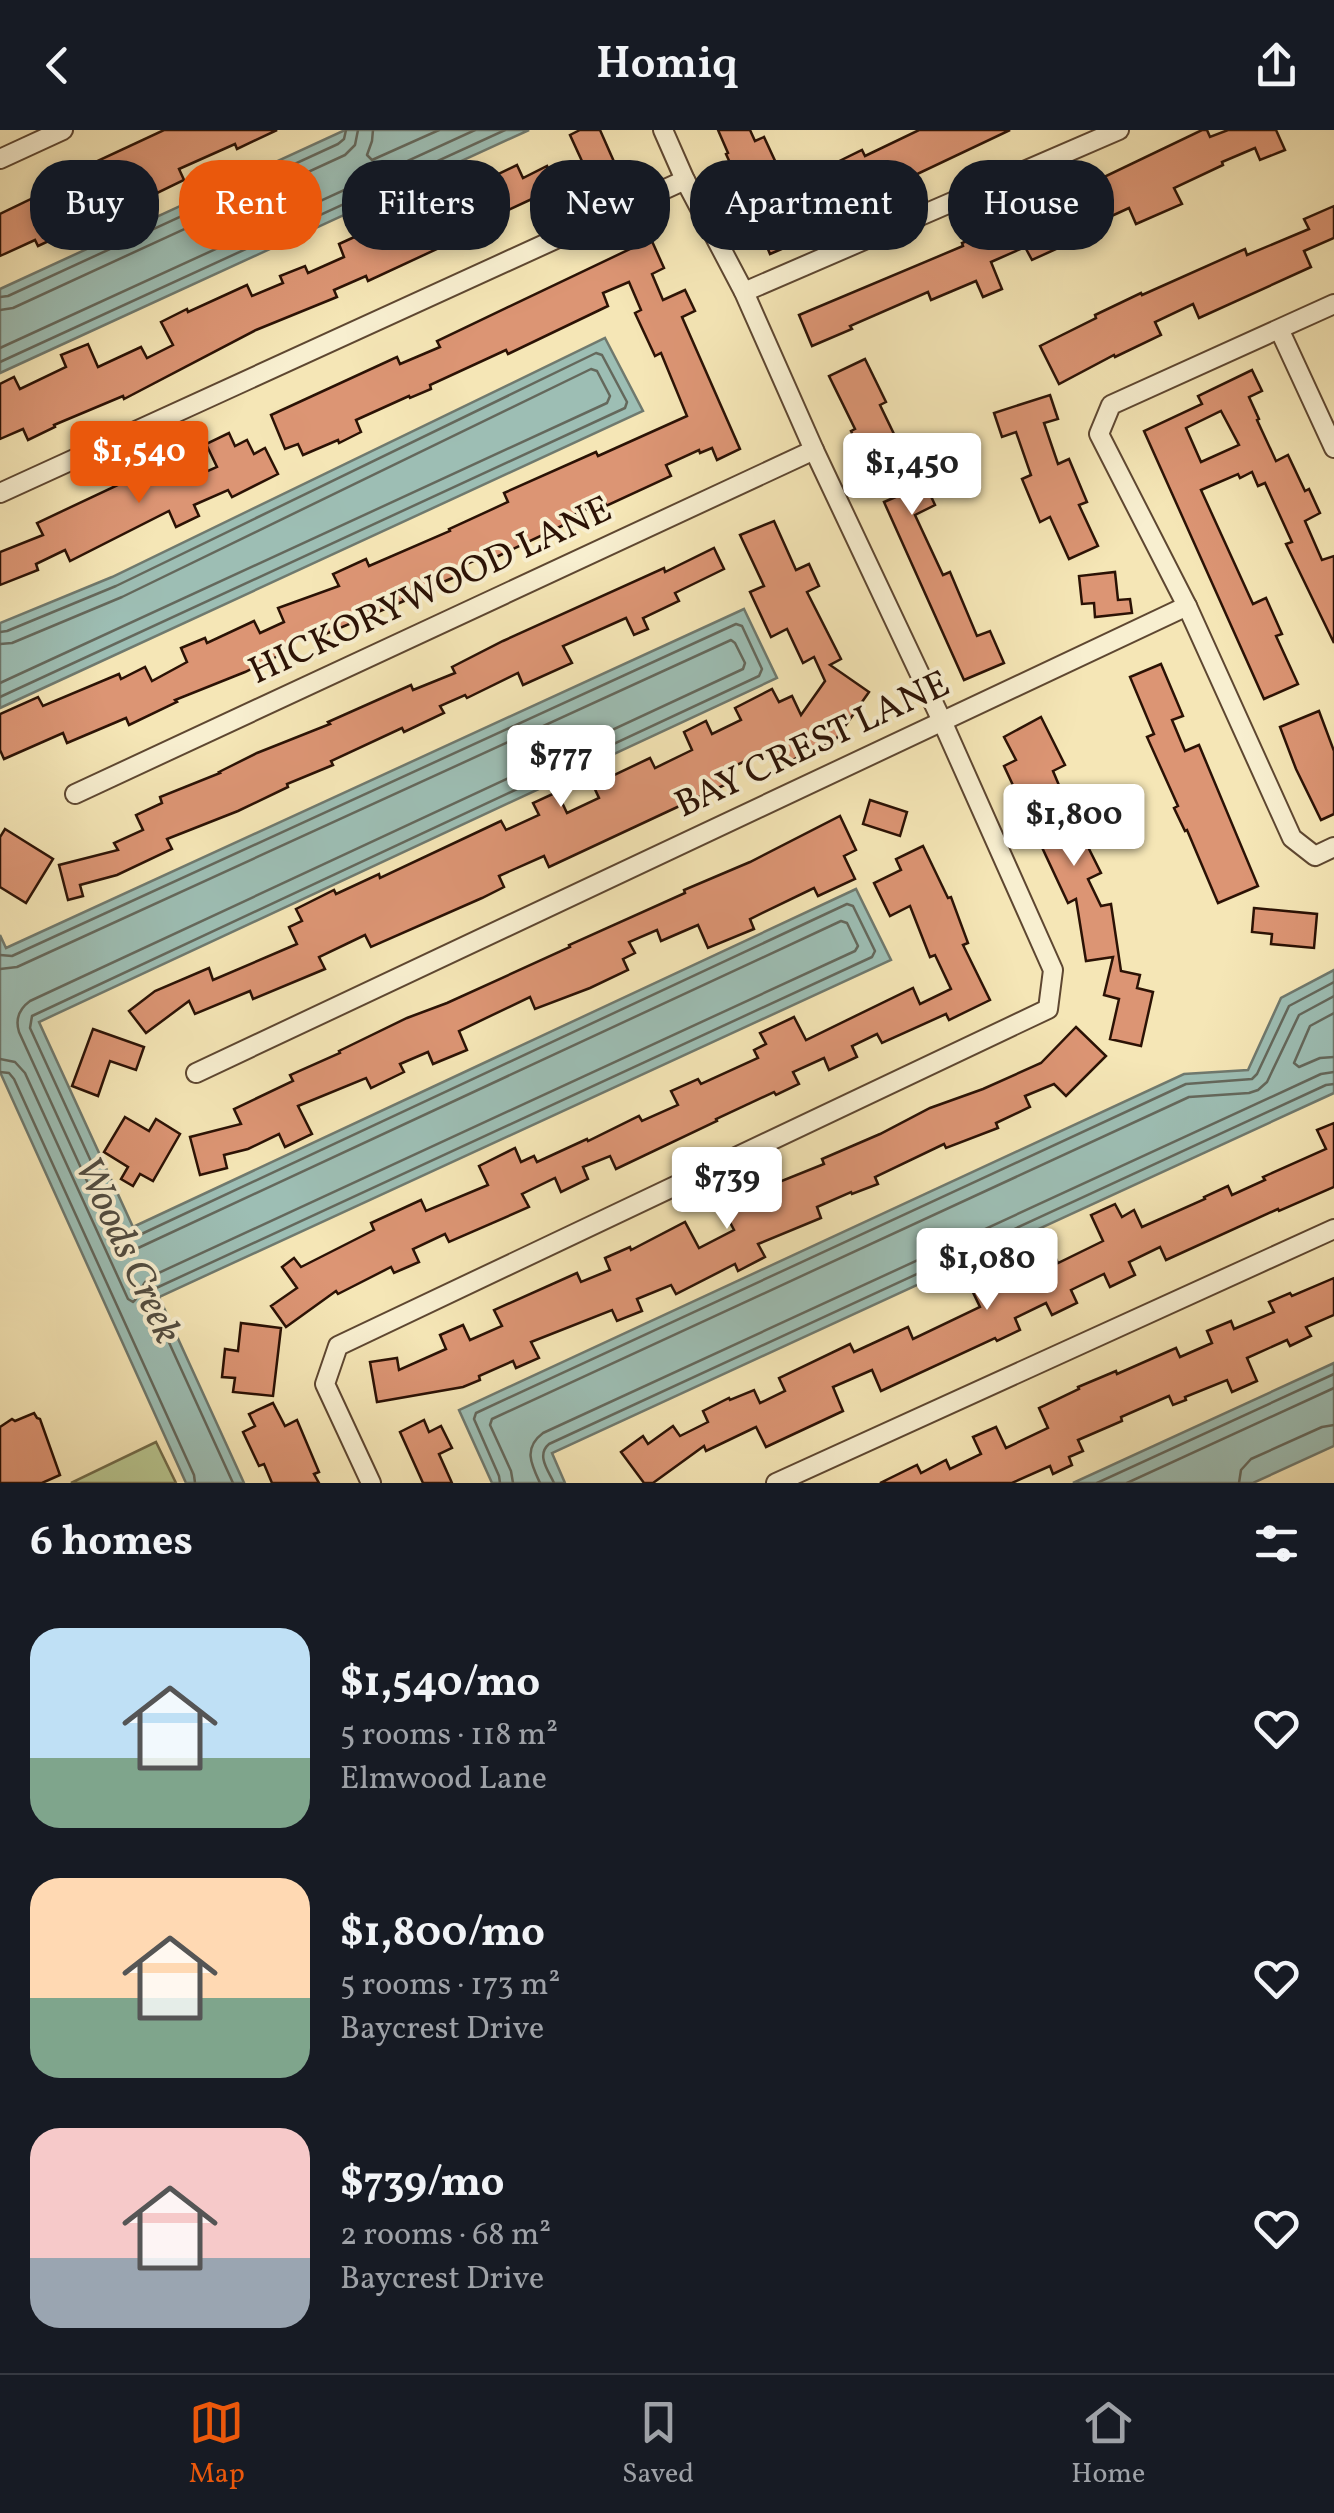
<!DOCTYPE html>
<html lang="en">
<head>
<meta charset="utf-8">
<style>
	body { margin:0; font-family:Vollkorn,serif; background:#20242c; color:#f1f3f6; height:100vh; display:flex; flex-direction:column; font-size:38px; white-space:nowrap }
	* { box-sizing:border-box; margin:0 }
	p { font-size:32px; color:#9ea1a6 }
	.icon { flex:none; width:55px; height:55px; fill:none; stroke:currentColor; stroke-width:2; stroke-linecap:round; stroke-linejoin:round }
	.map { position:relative; height:1353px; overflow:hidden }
	.details { display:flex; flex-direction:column; background:#171b24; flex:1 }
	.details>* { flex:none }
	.guide { position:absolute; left:30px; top:30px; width:1275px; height:90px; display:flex; gap:20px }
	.price { position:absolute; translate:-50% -85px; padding:0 22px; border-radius:10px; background:#fff; color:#222; font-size:32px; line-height:65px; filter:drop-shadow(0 2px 5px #0008) }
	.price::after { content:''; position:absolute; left:50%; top:60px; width:30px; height:22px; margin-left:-15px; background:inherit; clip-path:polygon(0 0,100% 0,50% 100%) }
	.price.current { background:#ea580c; color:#fff }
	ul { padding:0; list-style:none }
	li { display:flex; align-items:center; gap:30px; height:250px; padding:0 30px }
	li span { display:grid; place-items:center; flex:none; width:280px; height:200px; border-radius:30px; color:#555 }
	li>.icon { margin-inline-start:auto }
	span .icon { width:120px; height:120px; fill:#fffc; stroke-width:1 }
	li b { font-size:42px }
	h2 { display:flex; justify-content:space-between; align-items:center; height:120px; padding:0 30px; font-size:42px }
	.pill { padding:0 35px; border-radius:40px; background:#171b24; box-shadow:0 5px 15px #0003; font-size:35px; line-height:90px }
	.pill.current { background:#ea580c; color:#fff }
	header { display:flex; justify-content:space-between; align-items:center; height:130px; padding:0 30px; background:#171b24; font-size:45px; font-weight:600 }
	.dock { display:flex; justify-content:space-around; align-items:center; height:140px; border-top:2px solid #363941; background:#171b24; font-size:28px; color:#9ea1a6 }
	.dock a { display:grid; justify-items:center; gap:5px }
	.dock .current { color:#ea580c }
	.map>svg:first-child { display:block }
	.green { fill:#b8c690; stroke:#726c4a; stroke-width:2.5 }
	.water { fill:#9dbeb4; stroke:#6f796e; stroke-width:2.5 }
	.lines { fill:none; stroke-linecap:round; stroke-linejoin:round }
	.shore { stroke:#64685c; stroke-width:2.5 }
	.building { fill:#dc9574; stroke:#2b1205; stroke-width:2.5; fill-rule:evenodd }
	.minor-casing { stroke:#5e4731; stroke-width:22 }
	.minor { stroke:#f8efd0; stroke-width:18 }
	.labels { text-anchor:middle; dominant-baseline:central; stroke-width:8; stroke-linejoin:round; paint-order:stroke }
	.street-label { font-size:38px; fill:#2b1205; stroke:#f8efd0 }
	.water-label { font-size:40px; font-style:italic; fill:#534e42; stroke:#f8efd0 }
</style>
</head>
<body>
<header><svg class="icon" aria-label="back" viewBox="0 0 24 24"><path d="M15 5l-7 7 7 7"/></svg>Homiq<svg class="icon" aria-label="share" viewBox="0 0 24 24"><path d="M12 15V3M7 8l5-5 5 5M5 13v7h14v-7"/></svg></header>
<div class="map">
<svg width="1334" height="1353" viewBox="0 0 1334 1353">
	<rect width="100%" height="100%" fill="#f5e6b6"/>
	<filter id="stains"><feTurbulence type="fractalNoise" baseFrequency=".002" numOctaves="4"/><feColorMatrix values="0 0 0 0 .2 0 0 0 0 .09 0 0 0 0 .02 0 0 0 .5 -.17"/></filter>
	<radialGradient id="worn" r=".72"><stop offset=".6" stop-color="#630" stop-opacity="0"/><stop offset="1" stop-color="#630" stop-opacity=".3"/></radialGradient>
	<path class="green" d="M156 1312 176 1353H71Z"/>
	<g class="water">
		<path d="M345 0H529L0 243V159Z"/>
		<path d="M605 208 643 281 0 578V493L112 447Z"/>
		<path d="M744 479 777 548 39 892 133 1097 856 759 891 830 159 1167 244 1353H186L0 942V805L6 818Z"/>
		<path d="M1334 840V963L552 1323 565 1353H492L459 1280 1184 944 1248 940 1281 868Z"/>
		<path d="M1334 1233V1316L1253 1353H1073Z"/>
	</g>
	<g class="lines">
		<g class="shore">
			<path d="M373 0 372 11 367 25 372 30 439 0"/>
			<path d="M0 167 8 166 338 14 344 9 346 0"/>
			<path d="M0 180 13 178 345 25 355 15 358 0"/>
			<path d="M0 218 475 0"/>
			<path d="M0 232 505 0"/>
			<path d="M0 502 7 501 116 456 596 223 602 225 627 272 625 278 0 567"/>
			<path d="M0 514 12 513 122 467 591 239 597 241 610 266 607 273 0 553"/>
			<path d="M0 825 12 826 736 494 742 496 762 539 759 546 32 886 30 898 122 1099 128 1105 135 1107 847 774 853 776 875 821 872 827 154 1159 150 1166 151 1173 233 1353"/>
			<path d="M0 839 17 837 731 510 735 513 745 533 743 539 30 871C19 879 15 889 19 902L112 1106 122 1116 136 1119 841 791 847 793 858 816 855 821 152 1146C139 1154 141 1166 133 1172L128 1169 25 943 15 932 0 929"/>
			<path d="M1334 883 1310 896 1294 933 1299 937 1320 928 1334 927"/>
			<path d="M0 942 9 943 14 949 194 1345 195 1353"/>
			<path d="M500 1353 499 1346 474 1289 476 1283 1186 954 1252 949 1257 944 1289 876 1334 852"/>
			<path d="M513 1353 511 1341 490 1295 492 1289 1189 967 1249 963 1258 960 1267 952 1299 885 1334 866"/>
			<path d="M540 1353C531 1334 523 1318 543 1303L1321 944 1334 942"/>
			<path d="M554 1353C548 1340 536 1325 549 1314L1326 955 1334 954"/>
			<path d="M1097 1353 1334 1244"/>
			<path d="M1127 1353 1334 1258"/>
			<path d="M1239 1353 1241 1340 1251 1329 1322 1297 1334 1295"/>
		</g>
	</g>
	<g class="building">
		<path d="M164 0H277L237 19 235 14 179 39 184 50 153 65 143 42 115 55 125 78 108 85 104 75 60 95 64 104 38 116 35 110 0 126V84L66 52 63 47Z"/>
		<path d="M580 0H600L619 43 593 55 570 5Z"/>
		<path d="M718 0H750L755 11 764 7 776 33 763 39 769 52 744 63 726 24 728 23Z"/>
		<path d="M919 0H1010L892 56 888 47 829 75 815 43 862 20 865 26Z"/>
		<path d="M1202 0H1207L1210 7 1228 0H1276L1285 20 1260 30 1255 18 1222 32 1223 35 1174 58 1182 74 1136 94 1129 78 1081 100 1079 95 1053 108 1056 119 1032 130 1025 117 991 132 1002 159 983 167 976 151 931 170 928 162 850 196 852 199 812 216 799 185 963 116 962 113 994 100 998 108 1042 87 1037 76 1050 70 1052 72Z"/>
		<path d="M517 35 523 48 547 36 559 63 537 74 534 68 500 84 503 90 455 113 454 111 368 151 366 146 334 160 337 167 256 200 124 269 123 266 54 295 55 297 28 310 23 299 0 309V254L14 247 20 259 66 237 61 225 88 214 98 237 141 217 147 228 173 215 161 192 187 179 188 182 247 155 252 166 283 153 280 146 305 136 308 143 344 127 339 114 374 98 377 105 426 84 496 50 494 46Z"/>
		<path d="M1334 76V108L1304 121 1311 137 1199 188 1193 174 1155 192 1161 205 1115 227 1114 225 1059 254 1040 216 1096 188 1095 185 1141 163 1142 165 1245 119 1247 125 1309 99 1304 89Z"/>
		<path d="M803 78 814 105 770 124 759 97Z"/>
		<path d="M651 109 664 138 652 144 663 170 685 160 695 181 682 187 740 319 717 330 712 318 700 323 699 320 666 335 671 346 606 376 605 372 568 387 570 392 490 430 488 425 459 437 462 444 403 469 404 471 321 506 319 502 283 516 286 522 245 542 175 570 177 572 129 595 126 588 67 613 63 603 4 629 0 620V584L38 567 43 576 119 544 121 549 145 537 152 551 187 532 181 518 205 508 207 513 254 491 260 503 284 492 278 478 339 456 333 444 366 429 369 436 450 401 449 399 508 372 504 363 596 322 598 326 687 286 661 223 655 226 635 183 641 180 629 152 603 163 608 176 508 224 506 220 430 255 431 259 410 268 409 266 356 290 361 302 339 313 338 310 303 325 298 314 285 319 271 285 397 227 400 234 440 217 437 211Z"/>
		<path d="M865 229 886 272 880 275 909 335 915 332 935 375 915 385 943 445 950 442 977 506 990 501 1004 533 964 550 884 372 898 366 883 333 870 339 851 301 855 299 829 246Z"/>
		<path d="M1252 240 1262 261 1249 267 1259 289 1257 290 1276 331 1288 325 1305 361 1309 359 1320 383 1305 391 1322 430 1334 426V513L1286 414 1292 412 1265 353 1258 356 1252 342 1240 348 1238 344 1201 360 1253 474 1266 468 1282 504 1276 506 1298 554 1264 569 1144 301 1202 274 1198 266ZM1221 281 1239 315 1201 332 1186 298Z"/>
		<path d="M1050 265 1058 289 1044 293 1058 334 1069 329 1087 372 1079 375 1098 416 1069 429 1050 387 1040 392 1022 349 1031 345 1016 302 1002 307 994 283Z"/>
		<path d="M229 303 235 316 247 310 254 324 265 318 278 344 232 367 228 360 194 375 199 386 176 397 169 381 70 431 65 420 36 434 38 440 0 455V422L43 405 37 393 173 329 183 352 217 337 206 314Z"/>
		<path d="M774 391 796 440 809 434 819 456 807 462 841 529 830 535 869 562 836 609 780 636 771 619 728 639 733 651 549 737 544 726 499 746 504 757 482 768 371 817 365 805 319 827 325 839 253 869 250 861 195 884 189 871 146 903 129 881 155 861 209 838 213 850 297 814 289 797 302 791 296 779 334 760 336 764 379 744 380 748 501 691 506 700 539 685 533 673 557 662 567 683 599 668 593 655 650 628 655 638 692 620 684 602 706 591 712 604 741 590 735 578 772 559 779 572 792 566 801 585 825 551 814 527 803 533 787 499 771 507 750 462 764 456 740 405Z"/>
		<path d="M714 418 724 439 675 463 679 471 643 488 648 499 634 505 626 488 563 516 572 533 523 555 518 543 467 568 465 565 440 576 444 583 404 602 402 598 331 631 333 635 287 654 288 657 238 681 167 709 172 719 117 745 80 755 83 766 68 770 59 735 118 720 114 713 143 700 136 685 162 673 160 667 220 643 219 642 257 623 330 594 328 592 411 555 413 560 455 543 452 537 503 511 664 438 665 442Z"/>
		<path d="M1115 442 1118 470 1130 469 1132 483 1095 487 1094 473 1082 474 1079 446Z"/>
		<path d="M1161 534 1183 586 1172 590 1185 621 1199 615 1258 756 1218 773 1187 700 1185 701 1174 678 1178 676 1147 607 1154 604 1130 547Z"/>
		<path d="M1319 581 1334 621V684L1321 690 1296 639 1280 597Z"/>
		<path d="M1041 587 1065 635 1053 641 1082 710 1084 709 1101 743 1088 749 1101 776 1111 774 1121 841 1140 845 1137 858 1153 862 1141 916 1110 909 1119 869 1104 865 1113 827 1086 831 1076 769 1068 773 1004 636 1016 630 1004 607Z"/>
		<path d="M870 670 907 682 900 706 863 694Z"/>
		<path d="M840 686 856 720 844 726 855 749 818 766 814 758 750 789 754 799 708 818 698 795 661 811 657 800 629 812 635 823 623 829 628 840 590 858 535 879 530 867 459 901 467 920 433 934 428 922 400 934 404 942 371 958 366 948 298 976 312 1004 285 1017 279 1004 248 1019 224 1025 227 1038 200 1045 190 1007 241 994 234 979 293 951 290 945 340 923 339 921 407 888 447 873 570 817 569 815 685 763 684 760 750 732Z"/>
		<path d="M5 699 53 729 26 773 0 757V707Z"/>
		<path d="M923 716 948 768 951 767 968 813 963 815 990 870 949 890 946 884 882 913 877 904 852 916 857 927 829 940 824 928 793 942 799 954 776 965 774 962 716 989 717 991 616 1039 610 1026 583 1037 588 1049 561 1062 555 1048 522 1064 529 1077 449 1112 445 1104 413 1119 419 1132 394 1143 391 1137 338 1164 336 1161 286 1197 271 1176 297 1158 282 1137 294 1128 301 1137 374 1100 371 1093 421 1070 426 1081 488 1055 479 1036 515 1018 521 1032 534 1026 537 1032 587 1009 588 1011 639 986 642 991 678 975 671 961 698 949 701 954 758 928 754 920 766 914 760 903 794 887 806 910 913 858 920 874 951 859 935 825 930 827 910 776 890 786 874 753 901 740 896 729Z"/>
		<path d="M1254 778 1317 784 1314 818 1271 814 1272 804 1252 802Z"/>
		<path d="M1076 897 1106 926 1066 966 1054 954 1025 966 1030 977 996 993 998 998 946 1018 944 1014 875 1047 878 1054 852 1064 851 1062 817 1077 821 1088 758 1114 765 1127 738 1141 735 1134 676 1164 671 1155 637 1169 642 1181 617 1191 612 1180 531 1212 539 1228 516 1238 513 1231 479 1246 480 1250 463 1257 377 1272 370 1232 397 1228 399 1240 446 1219 440 1205 463 1195 470 1210 502 1196 494 1180 577 1143 581 1152 610 1140 605 1128 630 1117 631 1120 685 1092 699 1118 734 1100 722 1077 749 1064 824 1034 822 1029 880 1004 930 978 983 959 1041 933Z"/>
		<path d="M93 899 144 917 136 940 110 931 98 966 72 956Z"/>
		<path d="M125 987 149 1001 156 989 180 1004 153 1051 140 1044 133 1056 121 1049 128 1037 104 1022Z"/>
		<path d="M1334 993V1057L1279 1081 1278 1079 1166 1130 1160 1117 1129 1132 1135 1145 1110 1157 1104 1144 1071 1160 1077 1173 1052 1185 1046 1173 1015 1188 1020 1200 997 1211 995 1208 881 1261 872 1240 833 1257 843 1281 766 1317 756 1297 706 1321 704 1316 653 1353H644L621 1322 643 1306 648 1314 673 1296 680 1306 708 1292 703 1281 729 1268 730 1270 754 1260 760 1273 785 1261 779 1248 850 1214 854 1222 908 1197 913 1209 980 1177 969 1154 1004 1137 1007 1141 1052 1120 1058 1133 1103 1111 1091 1085 1115 1074 1122 1087 1134 1080 1142 1097 1205 1069 1204 1067 1228 1056 1232 1065 1265 1050 1263 1047 1326 1019 1317 1000Z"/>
		<path d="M1334 1148V1185L1306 1197 1311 1206 1290 1216 1287 1210 1247 1228 1257 1251 1232 1262 1227 1250 1185 1267 1186 1270 1173 1275 1169 1266 1121 1287 1122 1291 1078 1310 1083 1321 1069 1327 1072 1335 1053 1344 1050 1336 1012 1353H880L917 1335 921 1343 946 1330 950 1339 981 1324 973 1307 996 1297 1006 1318 1048 1298 1039 1278 1079 1259 1078 1257 1116 1241 1117 1244 1176 1218 1180 1227 1212 1213 1207 1201 1231 1191 1234 1199 1274 1182 1269 1172 1290 1163 1292 1166Z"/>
		<path d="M241 1193 281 1198 273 1266 233 1262 235 1248 222 1247 225 1219 238 1221Z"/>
		<path d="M273 1273 285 1296 297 1290 319 1342 314 1344 319 1353H272L264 1334 259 1336 243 1302 255 1296 249 1284Z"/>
		<path d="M34 1283 37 1288 40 1289 60 1345 42 1353H0V1297L12 1289 15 1291Z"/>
		<path d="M424 1290 429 1302 441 1296 452 1318 439 1324 452 1353H423L400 1302Z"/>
	</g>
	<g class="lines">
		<g class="minor-casing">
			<g id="minor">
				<path d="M0 29 63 0"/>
				<path d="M744 162 1119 0"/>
				<path d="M1334 174 1111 275 1099 304 1187 476 1292 708 1315 726 1334 717"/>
				<path d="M1280 201 1334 318"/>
				<path d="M0 363 685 50"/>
				<path d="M75 664 814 320"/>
				<path d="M196 943 1187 476"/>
				<path d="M371 1353 325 1254 338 1216 1048 879 1053 840 942 591 814 320 744 162 685 50 663 0"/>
				<path d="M776 1353 1334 1099"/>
			</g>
		</g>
		<use href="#minor" class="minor"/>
	</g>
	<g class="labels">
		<g class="street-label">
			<text transform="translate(431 462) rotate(-25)">HICKORYWOOD LANE</text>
			<text transform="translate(813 616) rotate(-25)">BAY CREST LANE</text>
		</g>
		<g class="water-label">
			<text transform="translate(126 1121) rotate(65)">Woods Creek</text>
		</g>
	</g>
	<rect width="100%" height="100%" filter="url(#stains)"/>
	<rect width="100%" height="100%" fill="url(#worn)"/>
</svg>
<b class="price current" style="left:139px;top:376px">$1,540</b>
<b class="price" style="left:912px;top:388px">$1,450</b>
<b class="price" style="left:561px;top:680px">$777</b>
<b class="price" style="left:1074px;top:739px">$1,800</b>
<b class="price" style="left:727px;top:1102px">$739</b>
<b class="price" style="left:987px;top:1183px">$1,080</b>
<div class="guide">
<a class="pill">Buy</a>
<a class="pill current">Rent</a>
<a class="pill">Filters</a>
<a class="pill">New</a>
<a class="pill">Apartment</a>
<a class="pill">House</a>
</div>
</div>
<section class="details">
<h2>6 homes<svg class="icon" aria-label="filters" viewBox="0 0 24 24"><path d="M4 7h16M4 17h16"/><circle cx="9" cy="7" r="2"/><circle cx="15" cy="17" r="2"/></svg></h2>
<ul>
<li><span style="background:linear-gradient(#bfe0f5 65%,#7fa58c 0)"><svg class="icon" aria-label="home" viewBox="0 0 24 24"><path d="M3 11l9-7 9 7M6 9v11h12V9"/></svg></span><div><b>$1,540/mo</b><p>5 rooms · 118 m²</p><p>Elmwood Lane</p></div><svg class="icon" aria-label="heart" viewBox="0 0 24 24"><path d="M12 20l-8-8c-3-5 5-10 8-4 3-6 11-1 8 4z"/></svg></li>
<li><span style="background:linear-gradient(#ffd9b3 60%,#7fa58c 0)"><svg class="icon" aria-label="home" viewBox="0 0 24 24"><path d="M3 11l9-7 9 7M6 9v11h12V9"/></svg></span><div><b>$1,800/mo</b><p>5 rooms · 173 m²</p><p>Baycrest Drive</p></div><svg class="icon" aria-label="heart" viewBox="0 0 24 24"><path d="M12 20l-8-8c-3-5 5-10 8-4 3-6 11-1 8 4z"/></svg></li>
<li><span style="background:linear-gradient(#f6c9c9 65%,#9aa5b1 0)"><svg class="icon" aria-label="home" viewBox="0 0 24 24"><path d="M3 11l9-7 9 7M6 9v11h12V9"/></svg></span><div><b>$739/mo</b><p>2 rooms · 68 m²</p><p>Baycrest Drive</p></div><svg class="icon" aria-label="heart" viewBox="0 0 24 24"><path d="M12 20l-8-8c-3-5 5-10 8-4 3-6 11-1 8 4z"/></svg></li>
</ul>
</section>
<nav class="dock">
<a class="current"><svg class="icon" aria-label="map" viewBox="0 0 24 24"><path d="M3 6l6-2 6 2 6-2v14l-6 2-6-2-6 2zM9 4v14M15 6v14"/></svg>Map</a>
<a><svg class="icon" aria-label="saved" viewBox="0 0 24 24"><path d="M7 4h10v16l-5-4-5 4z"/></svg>Saved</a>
<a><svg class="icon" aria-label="home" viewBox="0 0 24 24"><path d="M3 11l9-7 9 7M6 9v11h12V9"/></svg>Home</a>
</nav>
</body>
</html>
